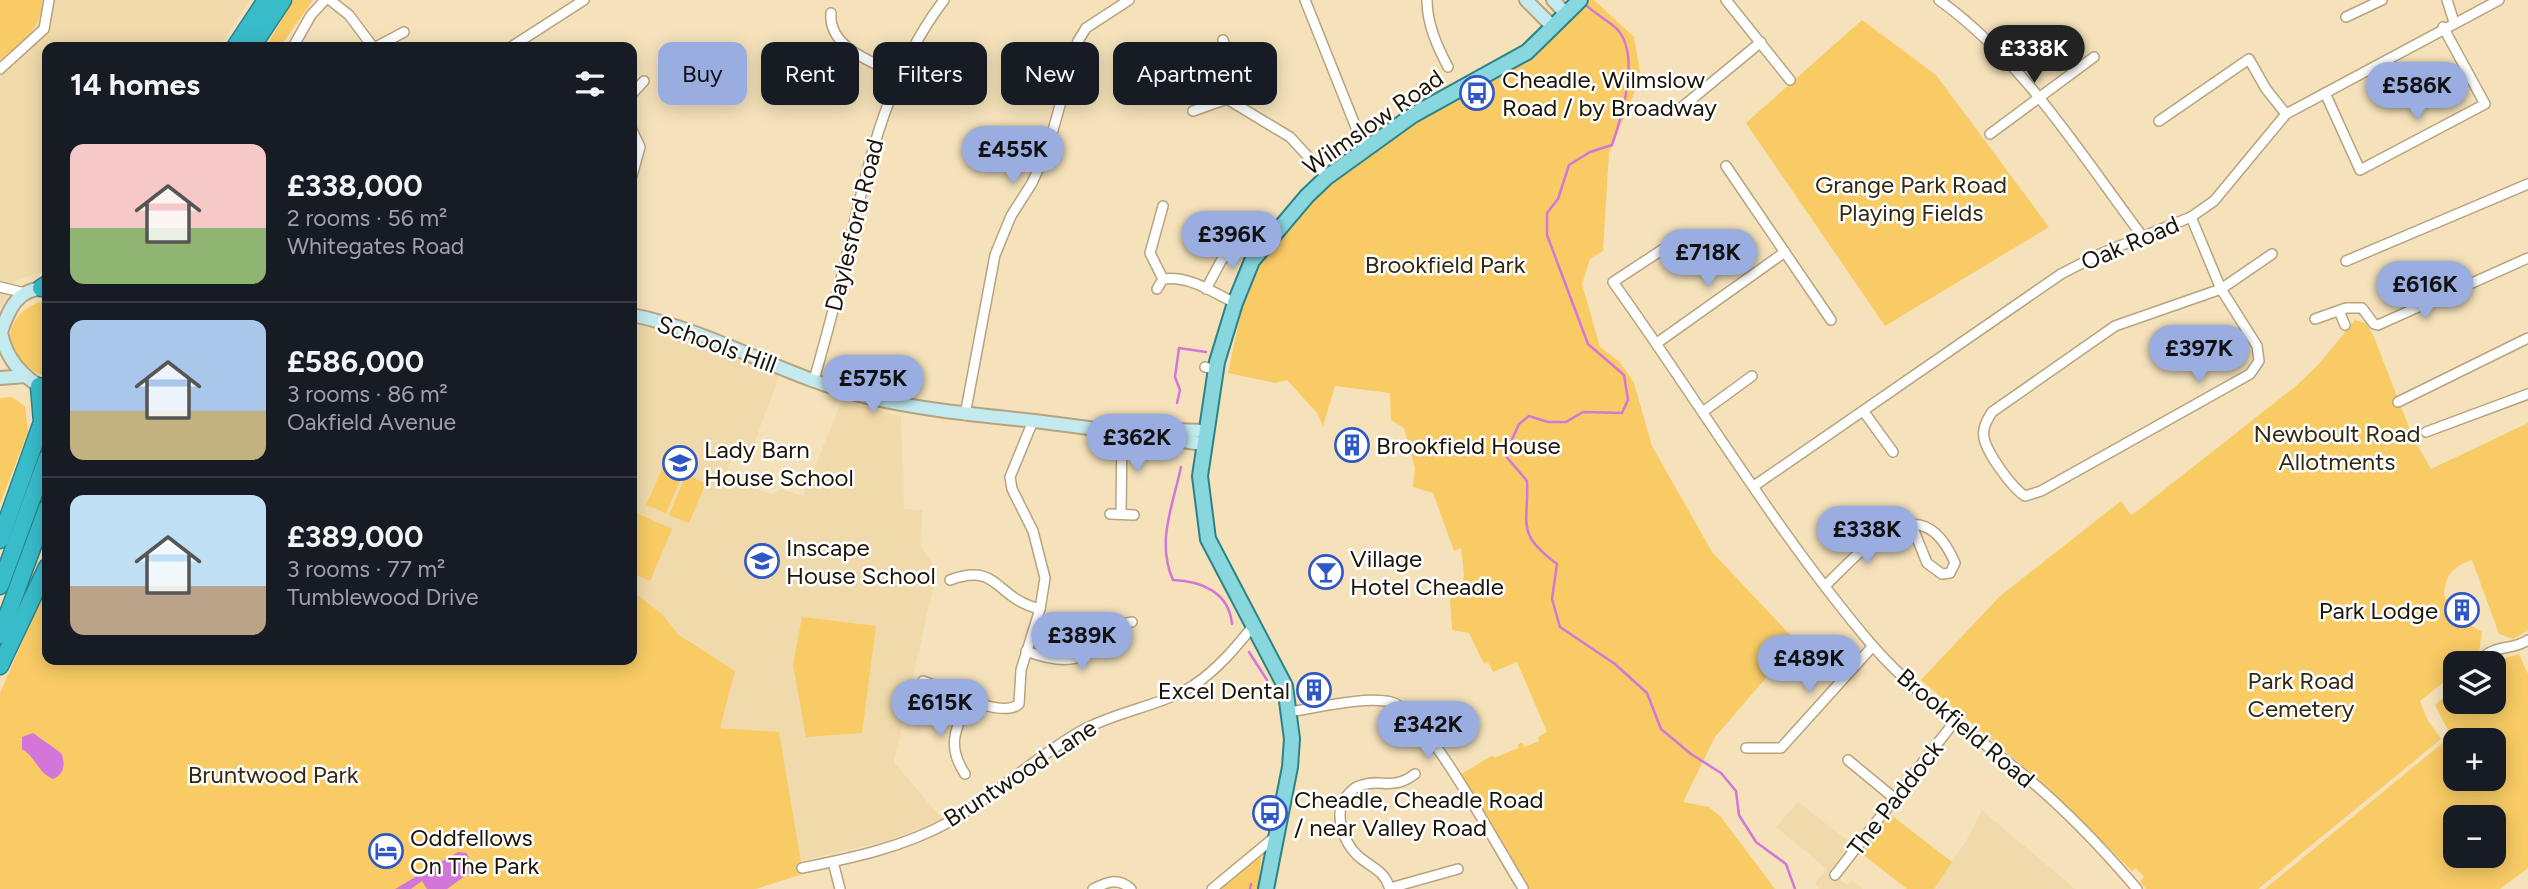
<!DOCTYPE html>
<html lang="en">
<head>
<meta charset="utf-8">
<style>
	body { margin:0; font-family:Figtree,sans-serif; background:#20242c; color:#f1f3f6; height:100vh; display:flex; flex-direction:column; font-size:26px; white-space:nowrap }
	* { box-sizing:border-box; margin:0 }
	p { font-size:23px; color:#9ea1a6 }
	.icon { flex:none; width:38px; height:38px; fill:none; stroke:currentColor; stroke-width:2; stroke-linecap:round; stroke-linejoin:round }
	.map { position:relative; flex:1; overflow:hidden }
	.sheet { position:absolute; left:42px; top:42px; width:595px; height:623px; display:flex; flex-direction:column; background:#171b24; border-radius:14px; box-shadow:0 4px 18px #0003 }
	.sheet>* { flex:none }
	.banner { position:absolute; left:658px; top:42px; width:665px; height:63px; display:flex; gap:14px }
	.fabs { position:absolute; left:2443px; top:651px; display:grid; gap:14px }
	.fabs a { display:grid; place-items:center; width:63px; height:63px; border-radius:14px; background:#171b24; box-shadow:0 4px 18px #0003; font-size:35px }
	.price { position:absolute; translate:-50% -60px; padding:0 16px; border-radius:24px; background:#9aade1; color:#111; font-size:23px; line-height:46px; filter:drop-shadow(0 2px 4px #0008) }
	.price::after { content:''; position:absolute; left:50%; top:42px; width:21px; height:16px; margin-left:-10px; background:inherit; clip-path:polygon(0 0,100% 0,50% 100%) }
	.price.selected { background:#222; color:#fff }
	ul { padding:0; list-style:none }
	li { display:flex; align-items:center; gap:21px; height:175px; padding:0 28px }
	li+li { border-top:2px solid #363941 }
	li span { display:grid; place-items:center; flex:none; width:196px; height:140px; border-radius:14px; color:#555 }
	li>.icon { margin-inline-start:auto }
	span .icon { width:84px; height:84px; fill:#fffc; stroke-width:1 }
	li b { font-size:30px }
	h2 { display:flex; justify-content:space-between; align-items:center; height:84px; padding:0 28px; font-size:30px }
	.chip { padding:0 24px; border-radius:14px; background:#171b24; box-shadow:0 4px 18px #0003; font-size:24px; line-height:63px }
	.chip.selected { background:#9aade1; color:#111 }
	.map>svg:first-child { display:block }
	.built { fill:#f0daab }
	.green { fill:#f8cb65; fill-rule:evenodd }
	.water { fill:#d376d9 }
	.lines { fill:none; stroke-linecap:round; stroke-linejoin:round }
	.stream { stroke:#d376d9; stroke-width:2.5 }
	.street-casing { stroke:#b6a47f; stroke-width:12 }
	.secondary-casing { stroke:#b6a47f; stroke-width:16 }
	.primary-casing { stroke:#2e8286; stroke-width:18 }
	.highway-casing { stroke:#2e8286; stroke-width:19 }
	.street { stroke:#fff; stroke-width:9 }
	.secondary { stroke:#c3ebef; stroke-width:12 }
	.primary { stroke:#88d7df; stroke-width:14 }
	.highway { stroke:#38bcca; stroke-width:16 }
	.labels { text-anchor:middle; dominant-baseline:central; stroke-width:5; stroke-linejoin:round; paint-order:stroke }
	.poi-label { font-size:24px; fill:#1c1507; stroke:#fff; text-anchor:start }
	.street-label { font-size:24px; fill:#1c1507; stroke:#fff }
	.park-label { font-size:24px; fill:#332811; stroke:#fff }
</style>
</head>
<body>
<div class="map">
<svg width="2528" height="889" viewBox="0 0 2528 889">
	<rect width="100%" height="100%" fill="#f5e2bb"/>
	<g class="built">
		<path d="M0 0H250L219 47H47V270L15 281 0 308Z"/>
		<path d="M639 323 780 374 752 449 737 443 724 478 772 494 781 489 803 496 842 400 901 416 904 509 922 510 921 547 937 570 894 762 942 819 886 841 800 861 779 732 719 728 735 671 632 602V337Z"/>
		<path d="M1798 802 1851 843 1830 871 1847 885 1852 880 1863 889H1819L1815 883 1827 869 1776 827Z"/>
		<path d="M1982 810 2075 889H1934L1971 833Z"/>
	</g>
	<g class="green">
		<path d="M0 0H42C44 28 19 44 0 60Z"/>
		<path d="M293 0H313L280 47H266Z"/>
		<path d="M1580 0H1594L1634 37 1641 77 1609 153 1603 251 1590 259 1582 284 1600 347 1620 362 1634 383 1652 446 1712 552 1797 642 1715 737 1683 802 1709 807 1721 817 1775 889H1517L1518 881 1455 778 1493 755 1494 758 1519 748 1518 744 1522 743 1524 747 1539 741 1538 737 1547 732 1517 662 1493 672 1488 662 1484 664 1469 633 1452 630 1450 600 1463 582 1464 574 1461 548 1454 551 1433 493 1413 487 1415 468 1404 428 1391 420 1390 393 1335 386 1323 426 1317 413 1287 380 1275 383 1228 373 1252 261 1327 177 1413 115 1527 52Z"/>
		<path d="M1862 20 1936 75 2049 227 1885 326 1746 123Z"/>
		<path d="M47 300V379C37 372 23 366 15 356 0 328 22 305 47 300Z"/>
		<path d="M2355 320 2366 323 2374 337 2412 435 2431 469 2528 423V630L2513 639 2499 634 2472 560C2453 566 2445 575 2444 596L2452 605 2447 610 2463 627 2467 623 2482 632 2479 653 2467 663H2455V673L2420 701 2427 719 2441 739 2258 889H2146L2140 881 2144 877 2136 868 2132 871 2046 786 1921 680 2000 596 2121 501 2131 515 2137 511 2296 386 2319 364Z"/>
		<path d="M12 397 25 406 28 432 0 504V398Z"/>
		<path d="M664 465 683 474 666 513 646 505Z"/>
		<path d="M686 475 706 483 689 523 669 515Z"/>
		<path d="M632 511 672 529 650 581 632 573Z"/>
		<path d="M47 585V660H632V591L662 614 678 634 735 671 720 728 779 732 803 874 756 889H0V693Z"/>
		<path d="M802 617 876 626 862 733 806 737 793 665Z"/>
		<path d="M2519 654 2528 674V868L2500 889H2265L2451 736 2435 705 2455 687V702H2494V663H2488ZM2455 740H2494V779H2455ZM2455 817H2494V856H2455Z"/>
		<path d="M1891 815 1952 862 1934 889H1907L1861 853Z"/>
		<path d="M1262 853 1258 889H1220Z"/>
	</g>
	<g class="water">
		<path d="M33 733 61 753C66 763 64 775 53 779 38 773 35 756 22 749V737Z"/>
		<path d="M458 852 467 853 472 871 447 889H427L422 881 411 889H395Z"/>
	</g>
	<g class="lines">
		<g class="stream">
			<path d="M1583 2C1593 13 1606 19 1617 29 1641 55 1622 116 1612 145L1590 152 1569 165 1558 199 1547 213V235L1588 344 1624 375 1628 400 1622 413 1583 412 1566 422H1548L1529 416 1519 424 1505 455 1527 481C1529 525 1515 533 1557 564L1552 599 1560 627 1615 664 1647 693 1661 729 1691 754 1721 773 1736 791 1739 815 1756 842 1786 864 1795 889"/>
			<path d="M1177 403 1180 390 1175 377 1179 348 1206 352"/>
			<path d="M1181 467C1173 505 1156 542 1173 580 1201 581 1229 592 1232 624"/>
			<path d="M1249 652 1267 680"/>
			<path d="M1250 889 1251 884"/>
		</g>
		<g class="street-casing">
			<g id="street">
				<path d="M330 0 349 15 373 47"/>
				<path d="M1305 0 1365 150"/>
				<path d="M1427 0C1427 24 1437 46 1448 67"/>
				<path d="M1726 0 1790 80"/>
				<path d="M1939 0C2024 61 2081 155 2143 237"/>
				<path d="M2447 0 2454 22"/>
				<path d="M831 13C828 48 873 62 899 75"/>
				<path d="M2346 17 2382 0"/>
				<path d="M1223 40 1241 92 1237 105"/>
				<path d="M293 47 311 15 325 0"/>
				<path d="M376 47 404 32"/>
				<path d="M511 47 584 0"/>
				<path d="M0 69 44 29 49 0"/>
				<path d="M2325 93 2360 170 2485 104 2443 27"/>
				<path d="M632 94 644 81"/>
				<path d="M1681 108 1761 42"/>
				<path d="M1193 111 1227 99 1290 137 1327 177"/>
				<path d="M2159 121 2249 59 2266 89 2286 114"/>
				<path d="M632 130 640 147 632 176"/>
				<path d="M1990 134 2094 57"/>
				<path d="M1726 166 1831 320"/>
				<path d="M1163 206 1150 253 1163 279C1189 275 1212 292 1235 303"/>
				<path d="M2191 217 2221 289 2257 346 2259 361 2250 374 2041 491 2025 496C2012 488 1987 453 1984 438 1982 428 1987 420 1992 412L2115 326 2221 289 2272 254"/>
				<path d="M1674 242 1613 282C1700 403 1776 532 1872 645 1916 696 1974 734 2025 776 2066 810 2103 849 2137 889"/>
				<path d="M2346 261 2528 184"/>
				<path d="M0 287 25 293"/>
				<path d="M1157 289 1163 279"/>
				<path d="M1206 289 1221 261 1238 239"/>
				<path d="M2339 311 2345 325"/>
				<path d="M2315 319 2346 308H2362L2374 324 2378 325 2528 258"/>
				<path d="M1657 343 1785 252"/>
				<path d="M1205 367 1216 370"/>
				<path d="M814 380C825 341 836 301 845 262 867 169 885 77 944 0"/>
				<path d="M2398 402 2528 338"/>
				<path d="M1704 411 1752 376"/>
				<path d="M1864 412 1893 452"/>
				<path d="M965 415 995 255 1011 216 1032 183 1048 148 1078 41 1086 28 1129 0"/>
				<path d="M2426 432 2528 394"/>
				<path d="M1754 486 2061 274 2100 254 2191 217 2214 201 2286 114 2499 0"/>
				<path d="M1110 514 1134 515"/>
				<path d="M1121 514 1122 432"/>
				<path d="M950 580C1000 562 994 598 1040 609"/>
				<path d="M1826 585C1863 549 1920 481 1955 563L1950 573 1942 574 1927 563 1912 526"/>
				<path d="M1026 651C1103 679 1081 630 1132 622"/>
				<path d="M2481 659C2496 644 2511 651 2528 640"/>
				<path d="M923 681C945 688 1000 720 1019 704L1021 670 1040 609 1045 578 1033 531 1012 489 1010 477 1033 421"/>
				<path d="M1289 712C1316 708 1364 696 1391 702 1426 710 1500 853 1523 888"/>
				<path d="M1746 748H1781L1873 646"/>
				<path d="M1848 760 1894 798"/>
				<path d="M965 774C946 745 956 729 968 700"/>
				<path d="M833 862 840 889"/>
				<path d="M802 868C852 858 904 847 949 822 995 796 1035 757 1081 731 1116 711 1159 707 1194 685 1218 669 1236 647 1254 625"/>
				<path d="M1835 875 1955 721"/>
				<path d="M1390 888 1458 869"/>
				<path d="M1093 889C1107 882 1118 877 1131 889"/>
				<path d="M1212 889 1276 836"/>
				<path d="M1390 889C1384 869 1371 868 1357 855 1344 842 1335 818 1343 801 1346 796 1353 788 1359 786 1381 777 1391 792 1415 774"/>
			</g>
		</g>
		<g class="secondary-casing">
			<g id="secondary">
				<path d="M1526 0 1553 27"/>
				<path d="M1553 0 1566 14"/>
				<path d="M632 315C714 331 786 378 867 397 922 410 978 415 1035 421 1091 428 1147 436 1203 444"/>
				<path d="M0 378 26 376"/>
				<path d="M47 390C24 379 5 358 1 332 9 308 18 288 47 288"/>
				<path d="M1141 429 1205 431"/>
			</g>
		</g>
		<g class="primary-casing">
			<path id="primary" d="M1266 889 1290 767 1292 739 1285 686 1208 539 1200 476 1217 362 1235 303 1252 261 1307 196 1327 177 1413 115 1527 52 1580 0"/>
		</g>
		<g class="highway-casing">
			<g id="highway">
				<path d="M235 47 266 0"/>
				<path d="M252 47 283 0"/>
				<path d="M41 288 47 284"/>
				<path d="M0 540 42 422 39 386"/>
				<path d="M0 586 47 458"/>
				<path d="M0 635 47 508"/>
				<path d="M0 666 47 567"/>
			</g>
		</g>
		<use href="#street" class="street"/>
		<use href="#secondary" class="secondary"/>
		<use href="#primary" class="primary"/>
		<use href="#highway" class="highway"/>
	</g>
	<defs>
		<g id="bus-ring" transform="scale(1.75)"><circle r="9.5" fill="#fff" stroke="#2f57c7" stroke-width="1.5"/><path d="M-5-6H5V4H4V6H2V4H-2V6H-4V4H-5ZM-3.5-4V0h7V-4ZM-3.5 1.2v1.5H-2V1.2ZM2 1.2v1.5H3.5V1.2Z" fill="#2f57c7"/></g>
		<g id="building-ring" transform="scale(1.75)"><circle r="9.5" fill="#fff" stroke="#2f57c7" stroke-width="1.5"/><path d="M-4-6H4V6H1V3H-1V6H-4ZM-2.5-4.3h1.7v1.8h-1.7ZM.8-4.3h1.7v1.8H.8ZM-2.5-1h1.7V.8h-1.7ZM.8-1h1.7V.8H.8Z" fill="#2f57c7"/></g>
		<g id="school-ring" transform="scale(1.75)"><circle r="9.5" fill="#fff" stroke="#2f57c7" stroke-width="1.5"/><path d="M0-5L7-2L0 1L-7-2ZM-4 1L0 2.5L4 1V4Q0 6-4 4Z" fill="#2f57c7"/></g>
		<g id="bar-ring" transform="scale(1.75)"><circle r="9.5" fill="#fff" stroke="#2f57c7" stroke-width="1.5"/><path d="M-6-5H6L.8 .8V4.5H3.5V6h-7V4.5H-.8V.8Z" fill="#2f57c7"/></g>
		<g id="hotel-ring" transform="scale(1.75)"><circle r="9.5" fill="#fff" stroke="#2f57c7" stroke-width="1.5"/><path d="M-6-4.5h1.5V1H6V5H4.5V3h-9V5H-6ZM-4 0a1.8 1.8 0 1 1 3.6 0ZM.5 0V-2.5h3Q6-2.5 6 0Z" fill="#2f57c7"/></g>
	</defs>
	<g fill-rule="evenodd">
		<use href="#bus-ring" x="1477" y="93"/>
		<use href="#building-ring" x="1352" y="445"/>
		<use href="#school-ring" x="680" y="463"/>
		<use href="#school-ring" x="762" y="561"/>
		<use href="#bar-ring" x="1326" y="572"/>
		<use href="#building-ring" x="2462" y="610"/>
		<use href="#building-ring" x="1314" y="690"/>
		<use href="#bus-ring" x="1270" y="813"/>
		<use href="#hotel-ring" x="386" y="851"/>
	</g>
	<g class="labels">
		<g class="poi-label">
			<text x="1502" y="79">Cheadle, Wilmslow<tspan x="1502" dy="28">Road / by Broadway</tspan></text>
			<text x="1376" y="445">Brookfield House</text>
			<text x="704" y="449">Lady Barn<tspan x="704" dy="28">House School</tspan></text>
			<text x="786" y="547">Inscape<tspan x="786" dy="28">House School</tspan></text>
			<text x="1350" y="558">Village<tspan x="1350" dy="28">Hotel Cheadle</tspan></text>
			<text x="2438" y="610" text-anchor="end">Park Lodge</text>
			<text x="1290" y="690" text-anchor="end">Excel Dental</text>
			<text x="1294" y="799">Cheadle, Cheadle Road<tspan x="1294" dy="28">/ near Valley Road</tspan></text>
			<text x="410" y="837">Oddfellows<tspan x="410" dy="28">On The Park</tspan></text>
		</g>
		<g class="street-label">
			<text transform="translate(1373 122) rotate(-35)">Wilmslow Road</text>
			<text transform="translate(854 225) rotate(-76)">Daylesford Road</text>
			<text transform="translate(2130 243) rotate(-23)">Oak Road</text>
			<text transform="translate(717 344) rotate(20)">Schools Hill</text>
			<text transform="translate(1966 728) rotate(40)">Brookfield Road</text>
			<text transform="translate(1020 773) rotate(-33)">Bruntwood Lane</text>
			<text transform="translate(1895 798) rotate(-52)">The Paddock</text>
		</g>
		<g class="park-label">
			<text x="1911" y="184">Grange Park Road<tspan x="1911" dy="28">Playing Fields</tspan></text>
			<text x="1445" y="264">Brookfield Park</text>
			<text x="2337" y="433">Newboult Road<tspan x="2337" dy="28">Allotments</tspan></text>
			<text x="2301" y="680">Park Road<tspan x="2301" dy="28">Cemetery</tspan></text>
			<text x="273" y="774">Bruntwood Park</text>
		</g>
	</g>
</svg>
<div class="fabs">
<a><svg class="icon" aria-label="layers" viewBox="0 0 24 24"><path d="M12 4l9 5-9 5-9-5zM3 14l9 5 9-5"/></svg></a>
<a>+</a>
<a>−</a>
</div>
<b class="price selected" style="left:2034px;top:85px">£338K</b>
<b class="price" style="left:2417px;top:122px">£586K</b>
<b class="price" style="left:1013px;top:186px">£455K</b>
<b class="price" style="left:1232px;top:271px">£396K</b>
<b class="price" style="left:1708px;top:289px">£718K</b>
<b class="price" style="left:2425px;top:321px">£616K</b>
<b class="price" style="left:2199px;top:385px">£397K</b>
<b class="price" style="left:873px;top:415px">£575K</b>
<b class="price" style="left:1137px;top:474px">£362K</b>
<b class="price" style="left:1867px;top:566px">£338K</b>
<b class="price" style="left:1082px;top:672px">£389K</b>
<b class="price" style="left:1809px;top:695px">£489K</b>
<b class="price" style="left:940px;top:739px">£615K</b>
<b class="price" style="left:1428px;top:761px">£342K</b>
<div class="banner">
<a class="chip selected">Buy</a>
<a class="chip">Rent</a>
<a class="chip">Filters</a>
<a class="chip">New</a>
<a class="chip">Apartment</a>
</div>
<section class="sheet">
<h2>14 homes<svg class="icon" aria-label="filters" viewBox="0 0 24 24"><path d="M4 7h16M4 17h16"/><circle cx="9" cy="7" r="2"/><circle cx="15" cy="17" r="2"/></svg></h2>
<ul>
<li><span style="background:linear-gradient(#f6c9c9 60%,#8fb573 0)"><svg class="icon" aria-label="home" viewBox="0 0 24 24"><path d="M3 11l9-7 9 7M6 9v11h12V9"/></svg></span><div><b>£338,000</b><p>2 rooms · 56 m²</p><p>Whitegates Road</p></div></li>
<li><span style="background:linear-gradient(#a9c7e8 65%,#c2b280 0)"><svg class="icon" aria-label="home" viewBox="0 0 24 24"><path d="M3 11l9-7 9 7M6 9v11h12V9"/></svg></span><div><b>£586,000</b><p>3 rooms · 86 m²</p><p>Oakfield Avenue</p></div></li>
<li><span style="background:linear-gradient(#bfe0f5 65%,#b9a48a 0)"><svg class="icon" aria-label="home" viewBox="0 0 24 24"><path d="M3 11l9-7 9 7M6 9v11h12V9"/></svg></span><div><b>£389,000</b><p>3 rooms · 77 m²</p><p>Tumblewood Drive</p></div></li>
</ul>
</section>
</div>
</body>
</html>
